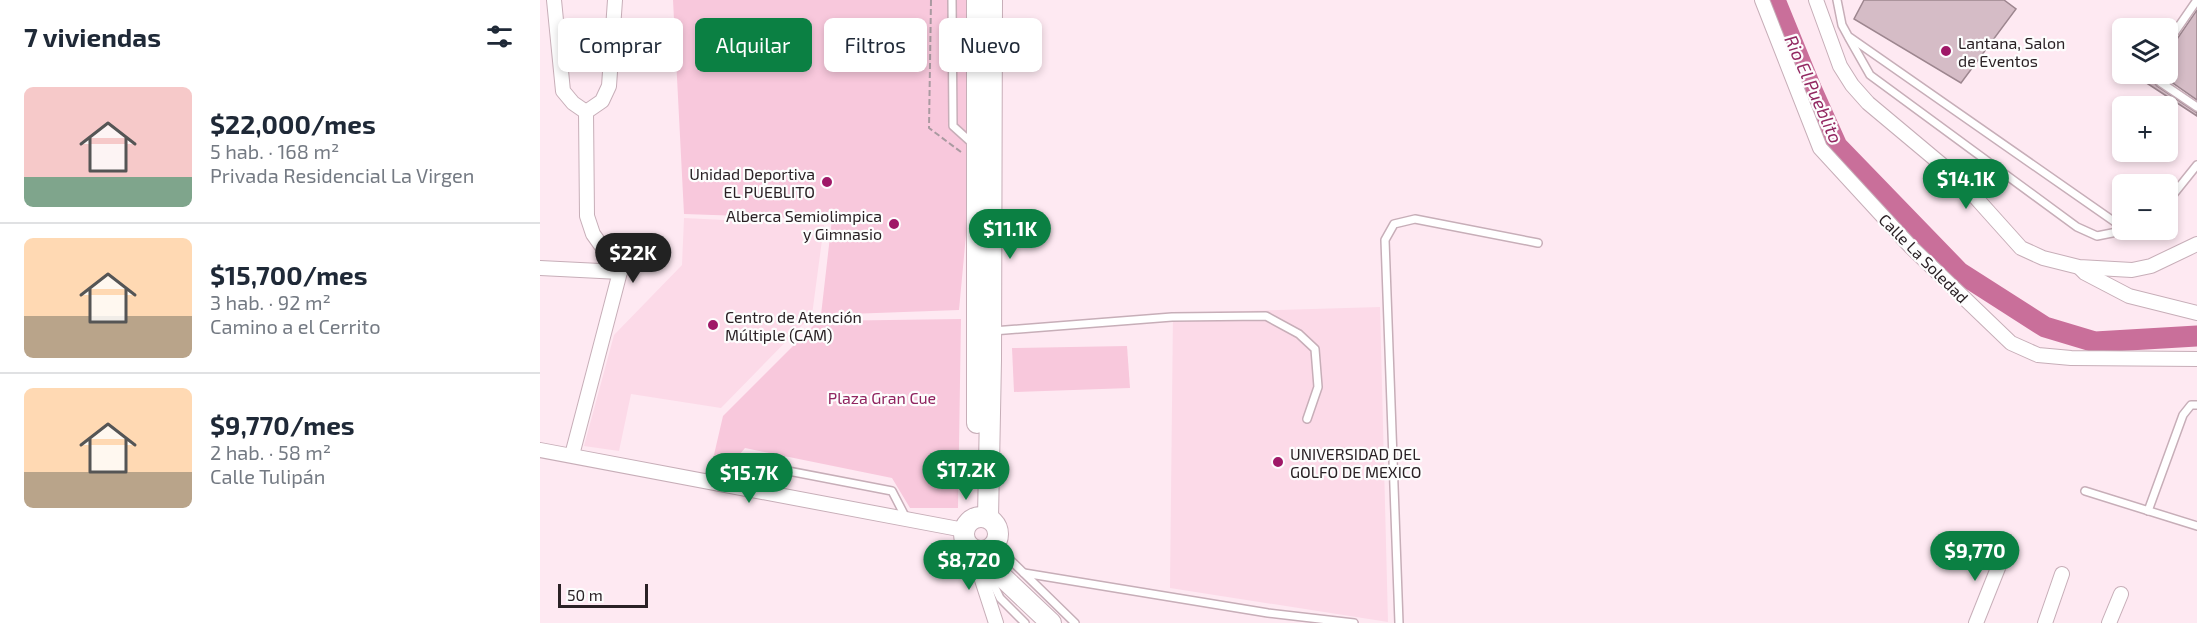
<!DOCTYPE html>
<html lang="es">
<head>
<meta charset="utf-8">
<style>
	body { margin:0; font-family:"Exo 2",sans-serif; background:#f2f2f3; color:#1f2937; height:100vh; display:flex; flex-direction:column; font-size:22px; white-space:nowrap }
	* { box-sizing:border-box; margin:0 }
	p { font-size:20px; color:#747a83 }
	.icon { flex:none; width:33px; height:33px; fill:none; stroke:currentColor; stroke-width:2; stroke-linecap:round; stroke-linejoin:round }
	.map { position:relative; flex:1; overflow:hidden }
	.panel { display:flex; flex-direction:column; background:#fff; width:540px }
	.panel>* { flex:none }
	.banner { position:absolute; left:18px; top:18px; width:570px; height:54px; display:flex; gap:12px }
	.controls { position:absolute; left:1572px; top:18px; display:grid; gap:12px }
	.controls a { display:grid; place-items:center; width:66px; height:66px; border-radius:9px; background:#fff; box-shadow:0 3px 9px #0003; font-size:30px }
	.scale { position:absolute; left:18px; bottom:15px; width:90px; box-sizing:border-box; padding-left:6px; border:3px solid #2a2125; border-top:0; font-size:16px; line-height:21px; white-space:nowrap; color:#2a2125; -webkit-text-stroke:4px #fdfdfd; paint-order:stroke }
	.price { position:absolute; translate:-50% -51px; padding:0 14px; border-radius:21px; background:#0b8043; color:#fff; font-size:20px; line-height:39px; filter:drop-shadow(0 2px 3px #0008) }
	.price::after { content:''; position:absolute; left:50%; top:36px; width:18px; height:14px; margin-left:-9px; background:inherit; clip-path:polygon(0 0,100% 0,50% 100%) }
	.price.on { background:#222; color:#fff }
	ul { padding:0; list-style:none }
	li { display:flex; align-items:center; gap:18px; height:150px; padding:0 24px }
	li+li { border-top:2px solid #e0e1e3 }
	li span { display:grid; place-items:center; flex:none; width:168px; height:120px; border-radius:9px; color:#555 }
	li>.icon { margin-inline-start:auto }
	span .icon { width:72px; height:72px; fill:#fffc; stroke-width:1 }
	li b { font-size:26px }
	h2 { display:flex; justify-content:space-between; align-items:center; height:72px; padding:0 24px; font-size:26px }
	.chip { padding:0 21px; border-radius:9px; background:#fff; box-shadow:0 3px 9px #0003; font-size:21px; line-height:54px }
	.chip.on { background:#0b8043; color:#fff }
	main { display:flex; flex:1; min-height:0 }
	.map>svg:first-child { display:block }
	.built { fill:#fcdae8 }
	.green { fill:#f8c8dc }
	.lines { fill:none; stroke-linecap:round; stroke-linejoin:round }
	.river { stroke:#c96f9a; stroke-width:21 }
	.building { fill:#d5bcc6; stroke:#9d868f; stroke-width:1.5 }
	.lane-casing { stroke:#c7aeb8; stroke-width:10 }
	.street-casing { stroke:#c7aeb8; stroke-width:16 }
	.secondary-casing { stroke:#c7aeb8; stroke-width:22 }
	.path { stroke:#aa9aa1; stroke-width:2; stroke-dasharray:6 3; stroke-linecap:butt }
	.lane { stroke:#fff; stroke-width:7 }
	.street { stroke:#fff; stroke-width:14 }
	.secondary { stroke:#fff; stroke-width:20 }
	.poi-dot { fill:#9f1867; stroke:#fdfdfd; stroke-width:2 }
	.labels { text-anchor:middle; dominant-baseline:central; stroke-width:4.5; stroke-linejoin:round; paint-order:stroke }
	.poi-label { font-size:16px; fill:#2a2125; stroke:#fdfdfd; text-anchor:start }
	.street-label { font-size:16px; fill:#2a2125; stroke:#fdfdfd }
	.park-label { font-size:16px; fill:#902560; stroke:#fdfdfd }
	.water-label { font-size:18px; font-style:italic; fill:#922761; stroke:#fdfdfd }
</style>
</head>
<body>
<main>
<section class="panel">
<h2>7 viviendas<svg class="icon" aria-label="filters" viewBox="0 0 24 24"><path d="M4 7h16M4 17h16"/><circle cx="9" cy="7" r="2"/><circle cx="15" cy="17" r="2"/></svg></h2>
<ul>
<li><span style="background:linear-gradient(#f6c9c9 75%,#7fa58c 0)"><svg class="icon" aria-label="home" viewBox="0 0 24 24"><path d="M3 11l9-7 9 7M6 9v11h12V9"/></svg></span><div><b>$22,000/mes</b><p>5 hab. · 168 m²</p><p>Privada Residencial La Virgen</p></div></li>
<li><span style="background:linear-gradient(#ffd9b3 65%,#b9a48a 0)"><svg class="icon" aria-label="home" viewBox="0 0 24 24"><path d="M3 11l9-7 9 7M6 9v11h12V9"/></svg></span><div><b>$15,700/mes</b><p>3 hab. · 92 m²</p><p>Camino a el Cerrito</p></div></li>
<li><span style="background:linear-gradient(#ffd9b3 70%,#b9a48a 0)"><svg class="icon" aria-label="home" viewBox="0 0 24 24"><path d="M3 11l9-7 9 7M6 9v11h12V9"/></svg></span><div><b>$9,770/mes</b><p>2 hab. · 58 m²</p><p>Calle Tulipán</p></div></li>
</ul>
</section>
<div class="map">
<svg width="1657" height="623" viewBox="0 0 1657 623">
	<rect width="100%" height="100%" fill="#fee9f2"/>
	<g class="built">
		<path d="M144 218 284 225 272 315 181 408 91 394 79 451 44 446 74 335 142 265Z"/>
		<path d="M840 307 848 622 630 588 633 313Z"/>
	</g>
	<g class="green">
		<path d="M133 0H430L434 149 419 310 281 315 292 219 144 214Z"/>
		<path d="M421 319 418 508H370L352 478 205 448 183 474 170 472 183 416 278 321Z"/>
		<path d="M587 346 590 388 474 392 472 348Z"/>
	</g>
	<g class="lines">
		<path class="river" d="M1235 0 1271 88 1297 146 1419 272 1505 327 1555 342 1657 336"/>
	</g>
	<g class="building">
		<path d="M1324 0H1464L1476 9 1421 83 1314 19Z"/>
		<path d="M1657 10V100L1620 74H1628V48L1633 45Z"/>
		<path d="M1607 74 1617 86 1657 113V116L1602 80Z"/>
	</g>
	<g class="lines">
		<g class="lane-casing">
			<g id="lane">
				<path d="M412 0 413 126 433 144"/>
				<path d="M1297 0 1302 25 1308 36 1582 227"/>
				<path d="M1309 38 1330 75 1537 227 1557 236 1587 230"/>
				<path d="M1628 42 1657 0"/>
				<path d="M1613 74 1620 82 1657 107"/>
				<path d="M1628 201 1657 165"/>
				<path d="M1586 230H1600"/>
				<path d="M453 331 632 317 726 316 759 334 775 349 778 387 767 419"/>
				<path d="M194 485 217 465 352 491 366 518"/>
				<path d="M1545 491 1657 526"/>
				<path d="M1608 511 1643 415 1651 405H1657"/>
				<path d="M455 545 535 623"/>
				<path d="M448 573 460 598 485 623"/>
				<path d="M484 573 728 613 814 623"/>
				<path d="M859 623 845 240 854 224 875 219 998 243"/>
			</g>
		</g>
		<g class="street-casing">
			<g id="street">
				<path d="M14 0 23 91 33 103 46 112"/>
				<path d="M1222 0 1280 148 1371 247 1471 343 1498 355 1531 358 1657 359"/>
				<path d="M1276 0 1300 66 1312 85 1328 103 1420 180 1481 248 1503 258 1539 267 1592 270 1611 266 1657 244"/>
				<path d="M46 112 62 101 69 86 75 0"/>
				<path d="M0 268 80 272"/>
				<path d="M1540 268 1545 273 1589 296 1657 313"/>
				<path d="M0 450 424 530"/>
				<path d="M32 455 80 272 53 234 47 216 46 112"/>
				<path d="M432 549 456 623"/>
				<path d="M1436 623 1464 553"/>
				<path d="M1505 623 1522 574"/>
				<path d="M1569 623 1581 594"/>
			</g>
		</g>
		<g class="secondary-casing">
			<g id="secondary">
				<path d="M437 0V423"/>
				<circle cx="441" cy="534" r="17"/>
				<path d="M448 518 451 360 452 0"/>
				<path d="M448 550 456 571 511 623"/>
			</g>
		</g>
		<path class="path" d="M391 0 389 128 421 152"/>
		<use href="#lane" class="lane"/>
		<use href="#street" class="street"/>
		<use href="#secondary" class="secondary"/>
	</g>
	<g class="poi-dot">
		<circle cx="1406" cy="51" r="6"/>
		<circle cx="287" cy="182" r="6"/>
		<circle cx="354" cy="224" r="6"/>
		<circle cx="173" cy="325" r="6"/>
		<circle cx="738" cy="462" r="6"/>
	</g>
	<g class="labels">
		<g class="poi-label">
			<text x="1418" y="42">Lantana, Salon<tspan x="1418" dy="18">de Eventos</tspan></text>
			<text x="275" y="173" text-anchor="end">Unidad Deportiva<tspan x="275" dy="18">EL PUEBLITO</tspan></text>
			<text x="342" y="215" text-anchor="end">Alberca Semiolimpica<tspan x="342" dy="18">y Gimnasio</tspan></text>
			<text x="185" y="316">Centro de Atención<tspan x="185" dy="18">Múltiple (CAM)</tspan></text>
			<text x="750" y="453">UNIVERSIDAD DEL<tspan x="750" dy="18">GOLFO DE MEXICO</tspan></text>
		</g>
		<g class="street-label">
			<text transform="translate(1384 258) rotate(45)">Calle La Soledad</text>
		</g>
		<g class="park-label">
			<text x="342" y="397">Plaza Gran Cue</text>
		</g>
		<g class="water-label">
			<text transform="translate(1274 89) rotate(66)">Rio El Pueblito</text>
		</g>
	</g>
</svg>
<div class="controls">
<a><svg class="icon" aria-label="layers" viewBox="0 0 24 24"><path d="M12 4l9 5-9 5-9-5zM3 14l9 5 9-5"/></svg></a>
<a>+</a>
<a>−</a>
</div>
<div class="scale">50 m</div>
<b class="price" style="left:1426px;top:210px">$14.1K</b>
<b class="price" style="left:470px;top:260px">$11.1K</b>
<b class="price on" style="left:93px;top:284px">$22K</b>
<b class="price" style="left:426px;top:501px">$17.2K</b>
<b class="price" style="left:209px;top:504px">$15.7K</b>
<b class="price" style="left:1435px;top:582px">$9,770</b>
<b class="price" style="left:429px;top:591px">$8,720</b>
<div class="banner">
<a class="chip">Comprar</a>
<a class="chip on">Alquilar</a>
<a class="chip">Filtros</a>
<a class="chip">Nuevo</a>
</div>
</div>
</main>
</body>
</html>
